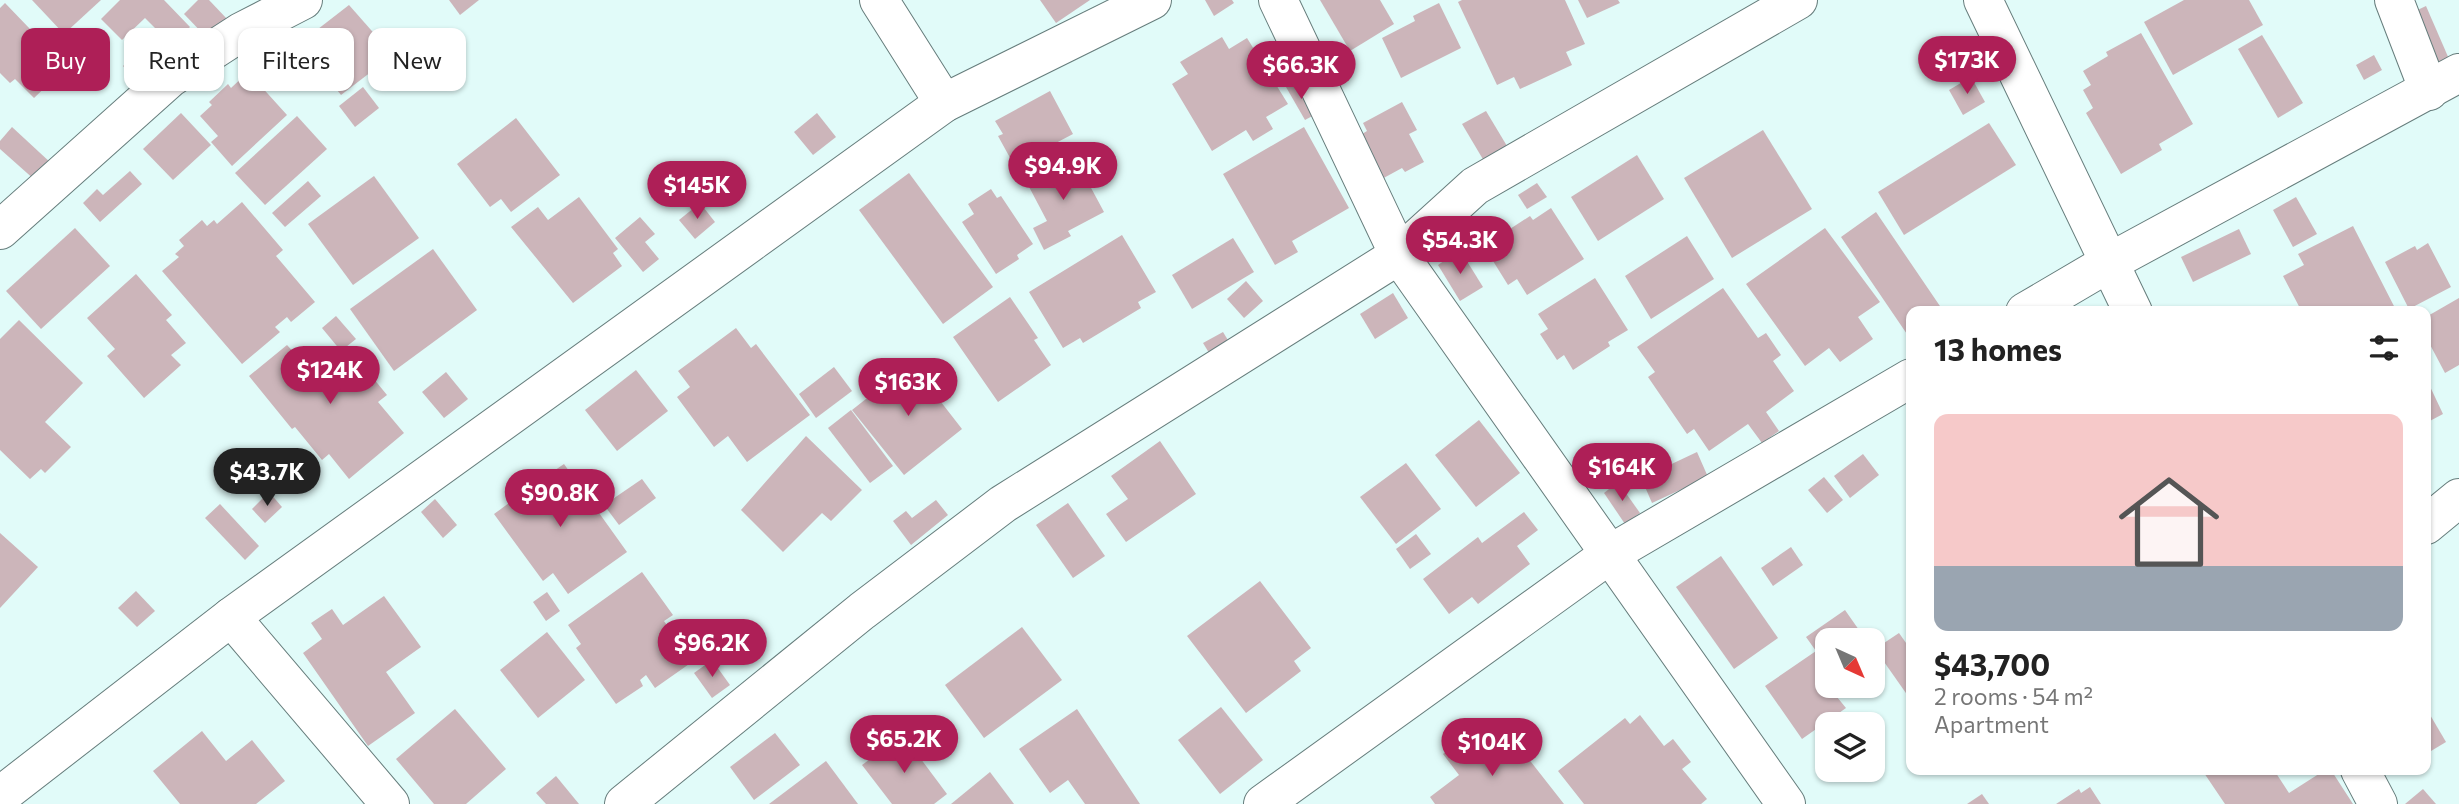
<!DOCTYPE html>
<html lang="en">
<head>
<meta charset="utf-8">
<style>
	body { margin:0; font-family:Commissioner,sans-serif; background:#f2f2f2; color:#222; height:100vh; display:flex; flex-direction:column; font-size:26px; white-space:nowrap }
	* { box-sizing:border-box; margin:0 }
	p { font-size:23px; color:#767676 }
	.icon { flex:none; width:38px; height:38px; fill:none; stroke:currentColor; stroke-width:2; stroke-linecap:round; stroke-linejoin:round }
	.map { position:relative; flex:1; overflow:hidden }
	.drawer { position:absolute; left:1906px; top:306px; width:525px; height:469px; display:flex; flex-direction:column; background:#fff; border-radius:14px; box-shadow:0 2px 5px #0004 }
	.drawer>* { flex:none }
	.hud { position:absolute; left:21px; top:28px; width:665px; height:63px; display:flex; gap:14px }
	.needle { width:46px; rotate:136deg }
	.controls { position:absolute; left:1815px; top:628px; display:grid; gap:14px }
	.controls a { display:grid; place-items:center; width:70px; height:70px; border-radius:14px; background:#fff; box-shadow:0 2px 5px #0004; font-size:35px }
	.price { position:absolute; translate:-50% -60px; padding:0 16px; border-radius:24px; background:#ae1f57; color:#fff; font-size:23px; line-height:46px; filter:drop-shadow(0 2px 4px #0008) }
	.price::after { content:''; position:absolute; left:50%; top:42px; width:21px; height:16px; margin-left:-10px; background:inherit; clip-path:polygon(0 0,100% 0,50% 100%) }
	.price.selected { background:#222; color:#fff }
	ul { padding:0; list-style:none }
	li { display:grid; align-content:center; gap:14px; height:371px; padding:0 28px }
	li+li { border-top:2px solid #e0e0e0 }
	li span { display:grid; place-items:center; height:217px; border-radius:14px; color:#555 }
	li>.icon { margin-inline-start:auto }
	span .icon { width:126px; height:126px; fill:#fffc; stroke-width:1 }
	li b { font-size:30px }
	h2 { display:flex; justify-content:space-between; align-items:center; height:84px; padding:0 28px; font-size:30px }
	.pill { padding:0 24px; border-radius:14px; background:#fff; box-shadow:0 2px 5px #0004; font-size:24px; line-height:63px }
	.pill.selected { background:#ae1f57; color:#fff }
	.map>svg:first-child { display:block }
	.building { fill:#ccb5ba }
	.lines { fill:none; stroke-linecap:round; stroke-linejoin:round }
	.minor-casing { stroke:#667d7c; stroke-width:40 }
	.minor { stroke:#fff; stroke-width:38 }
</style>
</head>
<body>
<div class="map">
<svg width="2459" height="804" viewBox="0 0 2459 804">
	<rect width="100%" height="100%" fill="#e1fbf9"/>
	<g class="building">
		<path d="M32 0H101L64 34Z"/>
		<path d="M120 0H164L190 27 172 45 145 18 122 40 101 19Z"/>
		<path d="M198 0H209L228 20 208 39 184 14Z"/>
		<path d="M449 0H479L460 15Z"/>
		<path d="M1040 0H1090L1056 23Z"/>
		<path d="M1205 0H1232L1234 3 1214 16Z"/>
		<path d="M1320 0H1380L1394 24 1350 51Z"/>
		<path d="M1462 0H1565L1585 44 1566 52 1572 65 1520 89 1514 77 1497 85 1458 2Z"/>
		<path d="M1578 0H1618L1620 3 1587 18Z"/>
		<path d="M2184 0H2249L2263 25 2173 75 2144 22Z"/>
		<path d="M5 3 55 55 47 62 59 74 34 98 15 79 10 83 0 73V8Z"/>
		<path d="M1439 3 1461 48 1401 78 1382 38 1415 21 1413 16Z"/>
		<path d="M349 5 393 55 341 95 300 43Z"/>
		<path d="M2426 6 2449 59 2432 67 2409 14Z"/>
		<path d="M2141 33 2193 124 2159 144 2162 150 2121 174 2086 113 2093 108 2083 90 2091 85 2083 71 2108 56 2106 52Z"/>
		<path d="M2262 35 2303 103 2278 118 2238 49Z"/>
		<path d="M1222 37 1229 49 1247 38 1288 104 1266 117 1273 129 1253 141 1246 130 1212 151 1172 84 1188 74 1180 62Z"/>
		<path d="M150 41 167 60 140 85 123 66Z"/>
		<path d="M2374 55 2382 70 2364 80 2356 65Z"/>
		<path d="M248 72 287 115 232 166 211 142 218 136 200 116 212 105 209 102 228 84 231 88Z"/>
		<path d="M1971 77 1985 102 1963 115 1949 90Z"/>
		<path d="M1296 81 1316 114 1305 120 1286 87Z"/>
		<path d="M363 87 379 108 355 127 339 106Z"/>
		<path d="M1050 91 1073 134 1014 165 998 136 1003 134 995 121Z"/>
		<path d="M1402 102 1417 130 1409 134 1424 162 1405 172 1402 168 1380 180 1357 137 1367 131 1363 123Z"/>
		<path d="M1486 111 1507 146 1484 161 1462 124Z"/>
		<path d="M181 113 211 145 173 180 143 149Z"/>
		<path d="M817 113 836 137 813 155 794 132Z"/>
		<path d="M297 116 327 149 265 205 235 173Z"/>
		<path d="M516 118 560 175 511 212 501 199 490 207 457 164Z"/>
		<path d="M1989 123 2016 165 1904 235 1878 192Z"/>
		<path d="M12 127 52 164 36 181 0 149V141Z"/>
		<path d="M1304 127 1349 208 1292 241 1298 252 1275 265 1223 174Z"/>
		<path d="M1763 130 1812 209 1732 258 1684 178Z"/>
		<path d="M1637 155 1664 199 1598 241 1571 197Z"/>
		<path d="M1075 158 1104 212 1068 231 1071 236 1044 250 1033 228 1047 221 1027 183Z"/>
		<path d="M130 171 142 184 100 222 83 203 97 189 103 195Z"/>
		<path d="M687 171 700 187 677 207 664 192Z"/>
		<path d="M909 173 993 287 943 324 859 210Z"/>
		<path d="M374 176 419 238 353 285 308 224Z"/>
		<path d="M308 181 321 196 285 227 272 213Z"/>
		<path d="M1537 183 1547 197 1527 209 1518 195Z"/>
		<path d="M991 189 997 198 1001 196 1033 244 1017 255 1019 259 996 274 962 222 974 214 968 204Z"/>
		<path d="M579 197 618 249 613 253 622 266 573 303 511 227 538 207 548 220Z"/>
		<path d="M2296 197 2317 234 2293 247 2273 210Z"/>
		<path d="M242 202 283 250 276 256 315 302 291 322 287 317 275 327 280 332 242 364 162 271 179 257 175 254 184 246 179 240 202 220 207 226 214 220 217 224Z"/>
		<path d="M700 203 715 222 695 239 679 220Z"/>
		<path d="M1551 208 1584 259 1527 295 1517 279 1508 285 1493 261 1502 256 1493 240 1530 216 1533 220Z"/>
		<path d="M1876 212 1944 312H1911V340L1841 237Z"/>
		<path d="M640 217 655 234 645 242 659 259 643 272 615 238Z"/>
		<path d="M2353 226 2397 312H2302L2283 276 2304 265 2298 254Z"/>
		<path d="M75 228 110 266 41 329 6 291Z"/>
		<path d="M1825 228 1880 302 1858 317 1873 339 1840 362 1829 348 1805 366 1746 284Z"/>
		<path d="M2239 229 2251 254 2193 282 2181 257Z"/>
		<path d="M1122 235 1156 292 1138 302 1141 308 1083 343 1080 338 1063 348 1029 292Z"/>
		<path d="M1687 236 1714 279 1651 319 1625 276Z"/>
		<path d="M1233 238 1254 272 1192 309 1172 275Z"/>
		<path d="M2428 243 2451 287 2409 309 2385 262 2415 246 2417 250Z"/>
		<path d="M433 249 477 310 394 371 350 309Z"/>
		<path d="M1460 250 1483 287 1460 301 1438 265Z"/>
		<path d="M136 274 172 315 166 320 186 343 171 355 181 365 144 398 107 356 115 349 87 318Z"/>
		<path d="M1595 278 1628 330 1608 342 1610 346 1573 370 1564 355 1557 360 1540 334 1548 329 1538 314Z"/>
		<path d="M1246 281 1263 301 1244 318 1227 299Z"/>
		<path d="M1723 288 1758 338 1766 333 1781 355 1773 361 1794 391 1766 412 1779 431 1762 443 1748 424 1709 451 1694 429 1687 434 1648 377 1655 372 1637 347Z"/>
		<path d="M1393 293 1408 318 1375 339 1360 314Z"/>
		<path d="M1010 297 1038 338 1034 340 1051 365 998 402 953 337Z"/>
		<path d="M2459 298V365L2445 373 2426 337V317Z"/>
		<path d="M336 316 356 339 341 351 322 328Z"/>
		<path d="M19 320 83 383 45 422 71 447 45 473 41 469 30 479 0 450V339Z"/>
		<path d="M736 328 751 348 756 344 810 415 747 462 728 436 714 447 677 397 690 387 678 371Z"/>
		<path d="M1223 332 1234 350 1214 361 1203 343Z"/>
		<path d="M287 345 299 358 308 351 312 356 324 346 341 367 355 356 387 395 378 402 404 433 349 479 329 454 322 460 295 427 292 429 249 376Z"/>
		<path d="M914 361 944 399 941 402 962 429 904 475 852 410Z"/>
		<path d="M834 367 852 391 816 418 799 394Z"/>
		<path d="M636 370 668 411 617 451 585 410Z"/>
		<path d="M446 372 468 399 444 418 422 392Z"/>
		<path d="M2426 378 2443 414 2426 423Z"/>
		<path d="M851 410 893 466 870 483 828 428Z"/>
		<path d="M1479 420 1520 473 1476 507 1435 455Z"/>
		<path d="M806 436 862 490 831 521 822 513 783 552 741 510Z"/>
		<path d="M1160 441 1196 494 1126 542 1106 514 1128 499 1111 476Z"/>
		<path d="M1697 452 1708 477 1652 503 1639 473 1659 464 1661 469Z"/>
		<path d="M1863 454 1879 475 1850 498 1834 476Z"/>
		<path d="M1406 463 1441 509 1396 544 1360 497Z"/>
		<path d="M564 464 627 552 568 594 553 573 543 581 494 514 516 498 508 487 525 475 533 485Z"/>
		<path d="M1824 477 1843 500 1827 513 1808 490Z"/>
		<path d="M642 479 656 498 619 525 604 505Z"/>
		<path d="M1618 482 1640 513 1625 524 1604 493Z"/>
		<path d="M269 492 282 507 265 523 252 509Z"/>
		<path d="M435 499 457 525 443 538 421 512Z"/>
		<path d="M936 500 948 515 911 545 893 521 906 511 912 518Z"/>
		<path d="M1068 503 1105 556 1073 578 1036 525Z"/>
		<path d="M220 504 259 546 245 560 205 518Z"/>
		<path d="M1524 512 1538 530 1517 546 1530 564 1478 604 1472 597 1449 614 1423 579 1478 537 1482 543Z"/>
		<path d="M0 533 38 567 0 608Z"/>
		<path d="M1416 534 1431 554 1410 569 1396 549Z"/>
		<path d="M1791 547 1803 565 1773 586 1761 568Z"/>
		<path d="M1721 556 1778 638 1734 669 1676 587Z"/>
		<path d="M642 572 673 615 664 621 692 662 655 688 646 675 640 680 643 686 616 704 576 648 581 644 568 625Z"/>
		<path d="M1260 581 1311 648 1294 661 1301 671 1246 713 1187 636Z"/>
		<path d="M136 591 155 611 137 627 118 608Z"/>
		<path d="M547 592 560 611 546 621 533 602Z"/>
		<path d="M384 596 421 647 386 672 415 713 368 746 303 653 322 639 311 623 332 609 343 625Z"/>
		<path d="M1845 610 1866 640H1827V686H1853L1837 697 1846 708 1802 739 1765 686 1816 651 1806 637Z"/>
		<path d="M1022 627 1062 680 984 738 945 685Z"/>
		<path d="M547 632 585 680 538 718 500 670Z"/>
		<path d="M1899 633 1911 650V694L1908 696 1875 649Z"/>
		<path d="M1872 651 1883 666 1872 673Z"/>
		<path d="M712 660 730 685 712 698 694 673Z"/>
		<path d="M1221 707 1263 760 1220 794 1178 740Z"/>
		<path d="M2426 708 2446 742 2426 754Z"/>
		<path d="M455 709 506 769 466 804H434L396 759Z"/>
		<path d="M1077 709 1140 804H1085L1068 780 1050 793 1019 749Z"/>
		<path d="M1640 715 1664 746 1673 739 1691 762 1682 769 1707 799 1701 804H1584L1558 771 1625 718 1630 724Z"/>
		<path d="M202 731 226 761 252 740 285 781 256 804H180L153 771Z"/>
		<path d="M1471 732 1481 746 1490 739 1509 764 1524 753 1564 804H1435L1430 797 1459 775 1443 754Z"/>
		<path d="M775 733 800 765 754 800 730 767Z"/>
		<path d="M903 735 947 794 934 804H892L862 765Z"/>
		<path d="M826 761 858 804H769Z"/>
		<path d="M2202 770H2274L2289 793 2325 770H2331L2353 804H2225Z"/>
		<path d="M990 772 1014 804H951Z"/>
		<path d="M556 776 579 804H546L536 793Z"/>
		<path d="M2090 787 2101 804H2056L2079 789 2081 793Z"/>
		<path d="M2423 789 2436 804H2405Z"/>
		<path d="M1982 794 1989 804H1967Z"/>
	</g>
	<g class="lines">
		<g class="minor-casing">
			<g id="minor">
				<path d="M879 0 944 103"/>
				<path d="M1278 0 1399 255 1786 804"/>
				<path d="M1983 0 2133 312"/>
				<path d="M2394 0 2429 91"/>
				<path d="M0 230 170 78 241 32 303 0"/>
				<path d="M2025 312 2110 262 2459 73"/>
				<path d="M2426 525 2459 498"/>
				<path d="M231 617 390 804"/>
				<path d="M2360 770 2378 804"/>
				<path d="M0 796 231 617 944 103 1152 0"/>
				<path d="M624 804 862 611 1003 504 1399 255 1475 186 1798 0"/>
				<path d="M1263 804 1610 554 1911 378"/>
			</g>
		</g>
		<use href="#minor" class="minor"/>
	</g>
</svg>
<div class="controls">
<a><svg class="needle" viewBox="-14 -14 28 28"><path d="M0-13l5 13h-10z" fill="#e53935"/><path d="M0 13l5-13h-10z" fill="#767676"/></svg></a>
<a><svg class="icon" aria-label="layers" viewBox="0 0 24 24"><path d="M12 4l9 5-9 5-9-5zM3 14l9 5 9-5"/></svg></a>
</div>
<b class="price" style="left:1967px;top:96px">$173K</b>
<b class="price" style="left:1301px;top:101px">$66.3K</b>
<b class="price" style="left:1063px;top:202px">$94.9K</b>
<b class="price" style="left:697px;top:221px">$145K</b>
<b class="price" style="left:1460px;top:276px">$54.3K</b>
<b class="price" style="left:330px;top:406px">$124K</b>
<b class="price" style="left:908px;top:418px">$163K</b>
<b class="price" style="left:1622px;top:503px">$164K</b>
<b class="price selected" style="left:267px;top:508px">$43.7K</b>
<b class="price" style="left:560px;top:529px">$90.8K</b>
<b class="price" style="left:712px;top:679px">$96.2K</b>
<b class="price" style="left:904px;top:775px">$65.2K</b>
<b class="price" style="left:1492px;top:778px">$104K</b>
<div class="hud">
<a class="pill selected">Buy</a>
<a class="pill">Rent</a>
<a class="pill">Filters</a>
<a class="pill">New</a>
</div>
<section class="drawer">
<h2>13 homes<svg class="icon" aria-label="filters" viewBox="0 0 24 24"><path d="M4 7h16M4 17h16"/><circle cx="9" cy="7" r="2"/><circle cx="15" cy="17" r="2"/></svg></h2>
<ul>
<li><span style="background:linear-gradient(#f6c9c9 70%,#9aa5b1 0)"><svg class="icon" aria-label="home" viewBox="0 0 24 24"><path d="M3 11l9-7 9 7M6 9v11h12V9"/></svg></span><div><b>$43,700</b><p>2 rooms · 54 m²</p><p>Apartment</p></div></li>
</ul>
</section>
</div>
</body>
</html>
